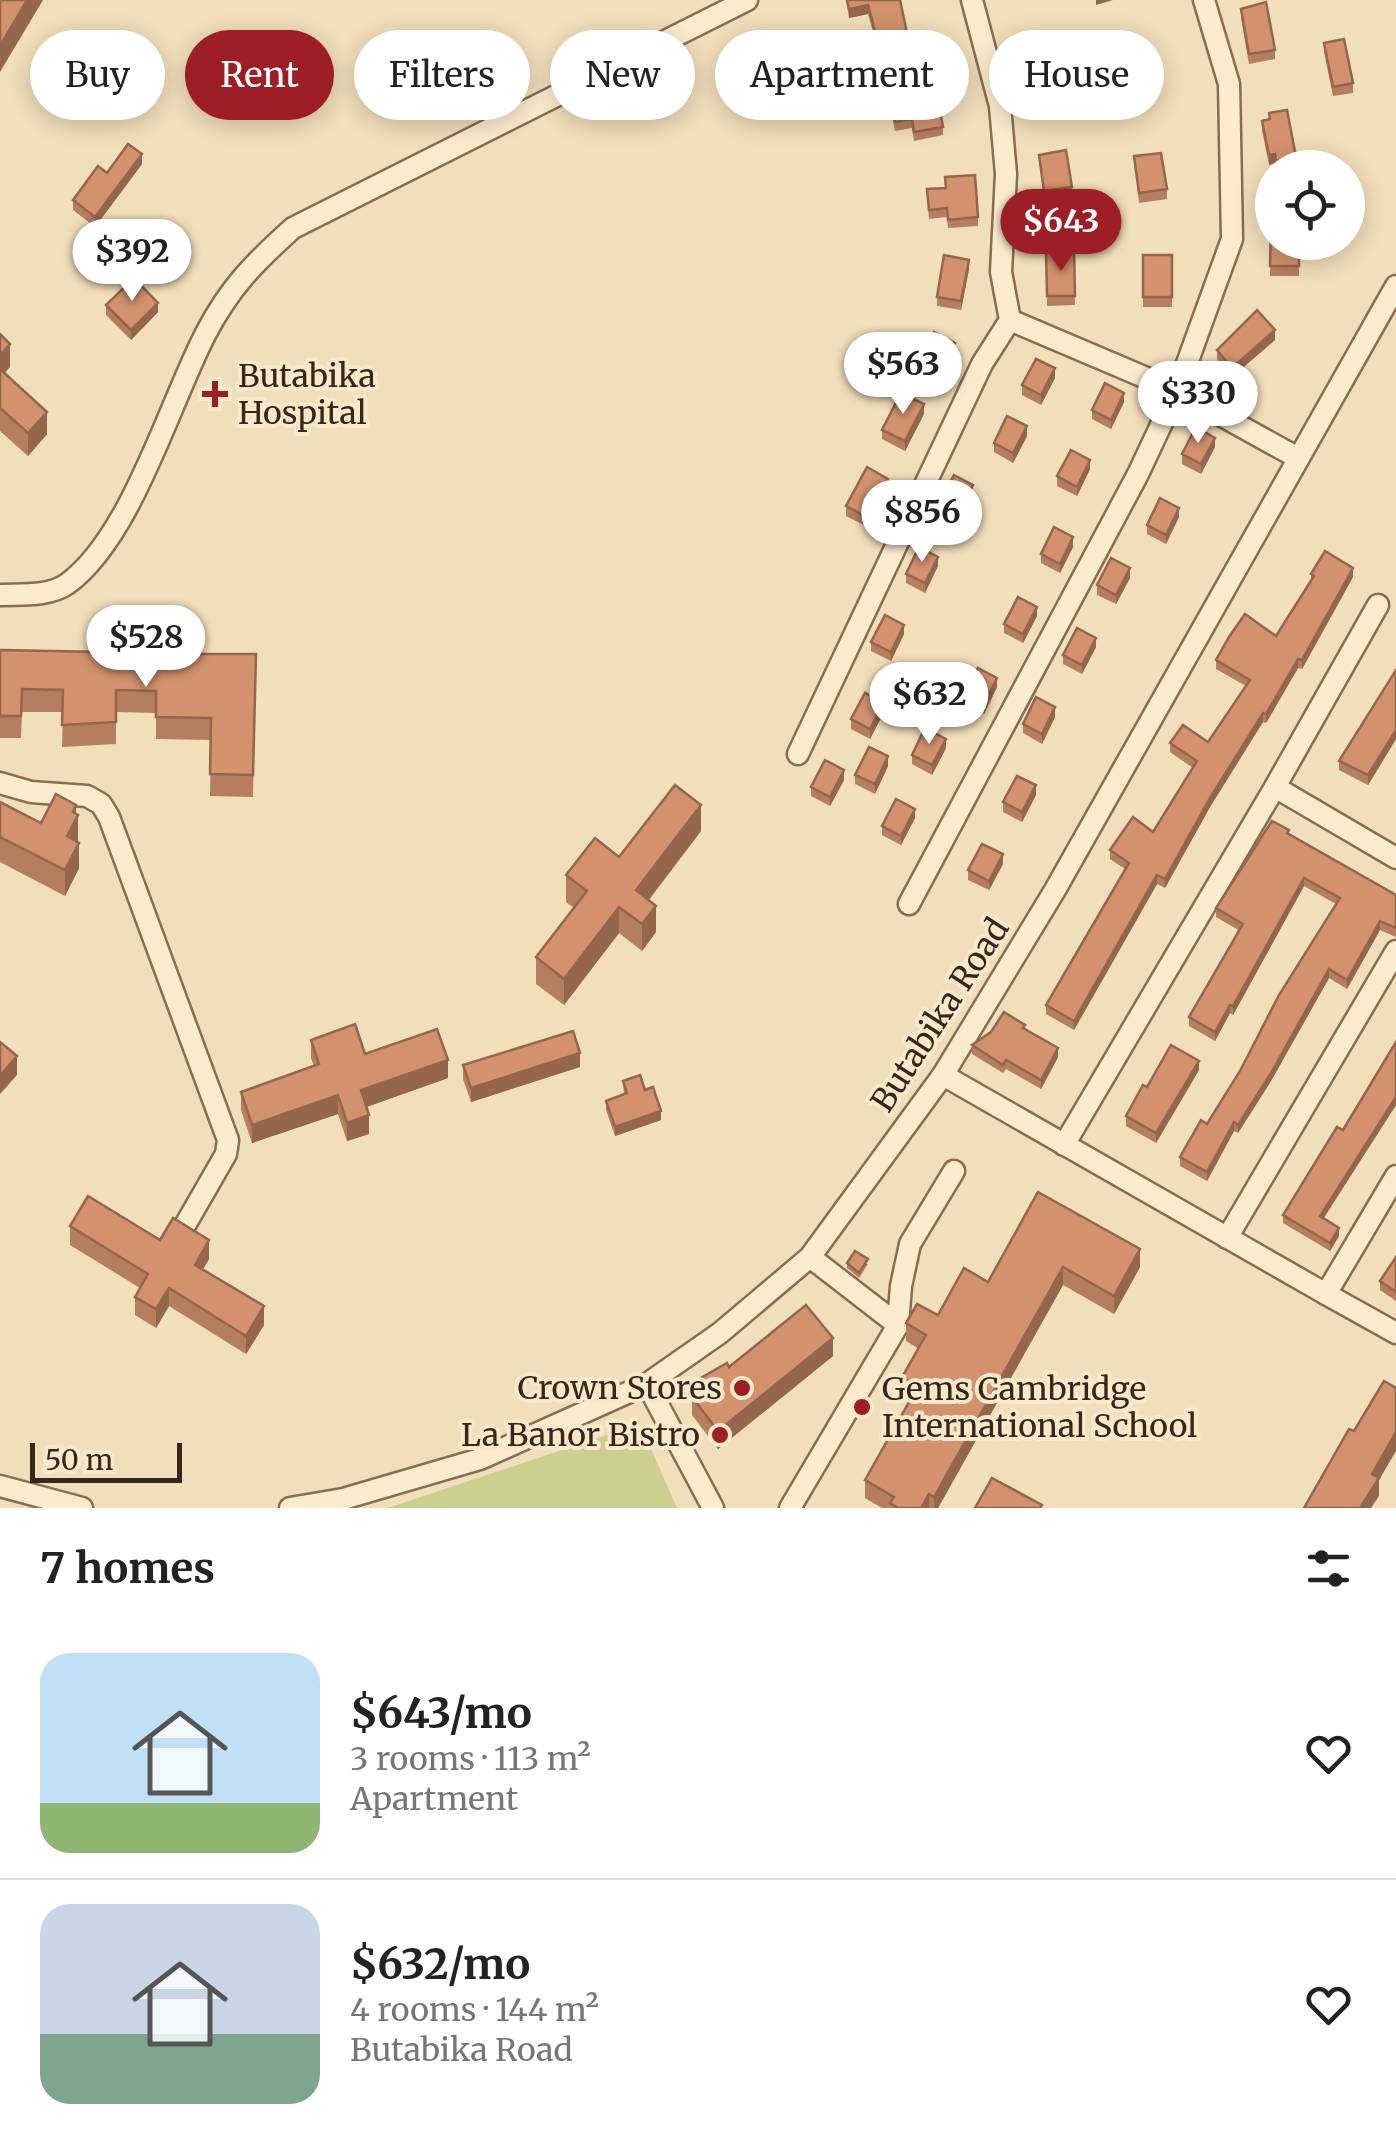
<!DOCTYPE html>
<html lang="en">
<head>
<meta charset="utf-8">
<style>
	body { margin:0; font-family:Merriweather,serif; background:#f6f6f6; color:#222; height:100vh; display:flex; flex-direction:column; font-size:38px; white-space:nowrap }
	* { box-sizing:border-box; margin:0 }
	p { font-size:32px; color:#767676 }
	.icon { flex:none; width:55px; height:55px; fill:none; stroke:currentColor; stroke-width:2; stroke-linecap:round; stroke-linejoin:round }
	.map { position:relative; height:1508px; overflow:hidden }
	.drawer { display:flex; flex-direction:column; background:#fff; flex:1 }
	.drawer>* { flex:none }
	.banner { position:absolute; left:30px; top:30px; width:1338px; height:90px; display:flex; gap:20px }
	.buttons { position:absolute; left:1255px; top:150px; display:grid; gap:20px }
	.buttons a { display:grid; place-items:center; width:110px; height:110px; border-radius:50%; background:#fff; box-shadow:0 5px 25px #0003; font-size:50px }
	.scale { position:absolute; left:30px; bottom:25px; width:152px; box-sizing:border-box; padding-left:10px; border:5px solid #37261a; border-top:0; font-size:28px; line-height:35px; white-space:nowrap; color:#37261a; -webkit-text-stroke:8px #f8e9ca; paint-order:stroke }
	.price { position:absolute; translate:-50% -85px; padding:0 22px; border-radius:35px; background:#fff; color:#222; font-size:32px; line-height:65px; filter:drop-shadow(0 2px 5px #0008) }
	.price::after { content:''; position:absolute; left:50%; top:60px; width:30px; height:22px; margin-left:-15px; background:inherit; clip-path:polygon(0 0,100% 0,50% 100%) }
	.price.current { background:#9d1e25; color:#fff }
	ul { padding:0; list-style:none }
	li { display:flex; align-items:center; gap:30px; height:250px; padding:0 40px }
	li+li { border-top:2px solid #e0e0e0 }
	li span { display:grid; place-items:center; flex:none; width:280px; height:200px; border-radius:30px; color:#555 }
	li>.icon { margin-inline-start:auto }
	span .icon { width:120px; height:120px; fill:#fffc; stroke-width:1 }
	li b { font-size:42px }
	h2 { display:flex; justify-content:space-between; align-items:center; height:120px; padding:0 40px; font-size:42px }
	.tag { padding:0 35px; border-radius:45px; background:#fff; box-shadow:0 5px 25px #0003; font-size:35px; line-height:90px }
	.tag.current { background:#9d1e25; color:#fff }
	.map>svg:first-child { display:block }
	.green { fill:#cbd08e }
	.lines { fill:none; stroke-linecap:round; stroke-linejoin:round }
	.minor-casing { stroke:#896d53; stroke-width:25 }
	.minor { stroke:#fcecce; stroke-width:20 }
	.wall { fill:#b57e5e }
	.shaded-wall { fill:#94664c }
	.building { fill:#d3926d; stroke:#94664c; stroke-width:2.5 }
	.poi-dot { fill:#9d1e25; stroke:#f8e9ca; stroke-width:4 }
	.labels { text-anchor:middle; dominant-baseline:central; stroke-width:8; stroke-linejoin:round; paint-order:stroke }
	.poi-label { font-size:32px; fill:#37261a; stroke:#f8e9ca; text-anchor:start }
	.street-label { font-size:32px; fill:#37261a; stroke:#f8e9ca }
</style>
</head>
<body>
<div class="map">
<svg width="1396" height="1508" viewBox="0 0 1396 1508">
	<rect width="100%" height="100%" fill="#f1deba"/>
	<path class="green" d="M640 1424 677 1508H388Z"/>
	<g class="lines">
		<g class="minor-casing">
			<g id="minor">
				<path d="M1010 320 1177 391 1298 458"/>
				<path d="M0 595C21 594 48 597 67 584 131 538 169 404 206 333 230 287 255 262 293 228L747 0"/>
				<path d="M798 754 982 364 1010 320 1001 272 1006 174 1000 106 972 0"/>
				<path d="M0 783 31 792 87 796 101 804 109 817 228 1140 226 1154 184 1227"/>
				<path d="M1275 787 1378 605"/>
				<path d="M909 904 1138 474 1177 391 1232 239 1229 84 1204 0"/>
				<path d="M943 1075 1326 1294 1396 1176"/>
				<path d="M1064 1145 1275 787 1396 858"/>
				<path d="M1227 1238 1396 951"/>
				<path d="M810 1257 898 1325"/>
				<path d="M1326 1294 1396 1333"/>
				<path d="M647 1384 713 1508"/>
				<path d="M0 1486 82 1508"/>
				<path d="M290 1508 343 1499 480 1459 647 1384 720 1333 810 1257 943 1075 1055 890 1396 286"/>
				<path d="M790 1508 898 1325 901 1286 910 1244 954 1171"/>
			</g>
		</g>
		<use href="#minor" class="minor"/>
	</g>
	<g class="wall">
		<path d="M846 0H900L908 38 918 68H916L921 89 943 127V135L914 141 912 128 895 131 892 116V107H893L884 74 865 77 862 53 878 50 868 14 849 18Z"/>
		<path d="M1241 9 1275 50V59L1249 64 1241 18Z"/>
		<path d="M1324 43 1353 83V93L1333 96 1324 52Z"/>
		<path d="M1016 55 1053 93 1026 100 1016 64Z"/>
		<path d="M1115 57 1152 96 1124 103 1115 67Z"/>
		<path d="M1269 113 1296 157V167L1276 168 1275 163 1269 165 1262 130V121L1269 120Z"/>
		<path d="M1039 155 1072 187V196L1044 201Z"/>
		<path d="M1134 156 1167 189V199L1139 203Z"/>
		<path d="M142 164 95 227 73 210V200L107 173Z"/>
		<path d="M927 189 978 217V226L948 228 947 217 929 219Z"/>
		<path d="M1271 223 1299 242V276H1270Z"/>
		<path d="M1074 252 1075 305 1047 306 1046 253Z"/>
		<rect x="1143" y="255" width="29" height="52"/>
		<path d="M969 269 961 310 937 306V297Z"/>
		<path d="M106 305 158 312 131 340 106 315Z"/>
		<path d="M0 334 10 367 4 373 47 434 28 456 0 431Z"/>
		<path d="M1275 340 1232 377 1217 359V350Z"/>
		<path d="M955 352 941 380 920 369V360Z"/>
		<path d="M1055 378 1041 405 1022 395V385Z"/>
		<path d="M1124 402 1111 429 1092 419V410Z"/>
		<path d="M924 414 905 451 882 439V430Z"/>
		<path d="M1027 436 1013 463 994 452V443Z"/>
		<path d="M1215 447 1201 474 1182 464V454Z"/>
		<path d="M1090 469 1077 496 1057 486V476Z"/>
		<path d="M888 488 868 527 846 516V506Z"/>
		<path d="M973 494 960 521 940 511V502Z"/>
		<path d="M1179 517 1166 544 1147 534V525Z"/>
		<path d="M1073 547 1060 573 1041 563V554Z"/>
		<path d="M938 566 925 593 906 583V574Z"/>
		<path d="M1311 574 1353 577 1302 669 1298 668 1266 723 1263 722 1210 807 1165 888 1157 884 1074 1030 1046 1014V1005L1125 869 1110 859V850L1153 832 1193 768 1170 752V743L1208 742 1246 686 1216 669V660L1276 636 1311 581Z"/>
		<path d="M1130 578 1116 604 1097 595V585Z"/>
		<path d="M1037 616 1023 643 1004 633V624Z"/>
		<path d="M158 622 176 654H256L253 797 210 796 211 740 156 739V713L116 712V744L62 747 63 712H22L21 738H0V650L158 653Z"/>
		<path d="M904 634 891 661 871 651V642Z"/>
		<path d="M1096 647 1082 674 1063 664V655Z"/>
		<path d="M1396 670V739L1368 785 1339 770V761Z"/>
		<path d="M997 687 984 714 964 704V695Z"/>
		<path d="M884 712 870 739 851 729V719Z"/>
		<path d="M1055 717 1042 744 1023 733V724Z"/>
		<path d="M946 748 932 775 912 764V755Z"/>
		<path d="M888 766 875 794 855 784V775Z"/>
		<path d="M844 780 830 806 811 796V787Z"/>
		<path d="M1036 795 1022 822 1003 812V802Z"/>
		<path d="M0 802 41 823 76 814 79 868 65 896 0 862Z"/>
		<path d="M915 818 901 845 882 835V826Z"/>
		<path d="M701 831 649 900 656 932 642 951 619 933 564 1005 536 984V957L574 908 566 902V875Z"/>
		<path d="M1289 833 1396 895V937L1380 930 1347 989 1329 978 1271 1081 1238 1133 1234 1131 1207 1181 1180 1166V1157L1207 1124 1240 1071 1336 904 1304 886 1233 1015 1230 1013 1215 1041 1189 1026V1017L1240 931 1216 917V908Z"/>
		<path d="M1003 864 989 890 968 880V870Z"/>
		<path d="M1025 1030 1058 1057 1041 1089 1006 1069 1003 1073 972 1054V1045Z"/>
		<path d="M311 1040 448 1078 366 1107 369 1134 347 1141 338 1114 252 1143 241 1110V1092L314 1066 311 1058Z"/>
		<path d="M1396 1042V1105L1323 1218 1339 1236 1330 1251 1283 1223V1215L1343 1130Z"/>
		<path d="M463 1065 580 1067 471 1102 463 1079Z"/>
		<path d="M1199 1070 1156 1143 1126 1126V1116Z"/>
		<path d="M623 1081 645 1090 661 1120 615 1136 606 1110V1101L624 1094Z"/>
		<path d="M1038 1192 1140 1267 1114 1314 1063 1285 938 1508H882L865 1498V1480L910 1400 902 1396V1377L919 1349 906 1341V1323L938 1315 988 1282Z"/>
		<path d="M70 1226 160 1240 209 1259 203 1269 264 1325 246 1354 169 1306 156 1328 135 1315V1297L140 1288 70 1245Z"/>
		<path d="M1396 1257V1301L1380 1290V1281Z"/>
		<path d="M847 1263 868 1264 859 1278 847 1268Z"/>
		<path d="M833 1356 718 1449 692 1415V1383Z"/>
	</g>
	<g class="shaded-wall">
		<path d="M27 0H43L0 72V46Z"/>
		<path d="M1096 0H1113L1096 5Z"/>
		<path d="M868 5V14L849 18V9Z"/>
		<path d="M1053 83V93L1026 100V90Z"/>
		<path d="M1152 86V96L1124 103V93Z"/>
		<path d="M142 154V164L95 227V217Z"/>
		<path d="M1275 154V163L1269 165V155Z"/>
		<path d="M969 260V269L961 310V301Z"/>
		<path d="M158 303V312L131 340V330Z"/>
		<path d="M1275 330V340L1232 377V368Z"/>
		<path d="M955 343V352L941 380V370Z"/>
		<path d="M10 344V367L0 378V355Z"/>
		<path d="M1055 368V378L1041 405V395Z"/>
		<path d="M1124 393V402L1111 429V420Z"/>
		<path d="M924 404V414L905 451V441Z"/>
		<path d="M47 412V434L28 456V433Z"/>
		<path d="M1027 426V436L1013 463V453Z"/>
		<path d="M1215 438V447L1201 474V464Z"/>
		<path d="M1090 460V469L1077 496V487Z"/>
		<path d="M888 479V488L868 527V518Z"/>
		<path d="M973 485V494L960 521V512Z"/>
		<path d="M1179 508V517L1166 544V535Z"/>
		<path d="M1073 537V547L1060 573V564Z"/>
		<path d="M938 557V566L925 593V583Z"/>
		<path d="M1130 568V578L1116 604V595Z"/>
		<path d="M1353 568V577L1302 669V660Z"/>
		<path d="M1037 607V616L1023 643V634Z"/>
		<path d="M904 625V634L891 661V652Z"/>
		<path d="M1096 638V647L1082 674V665Z"/>
		<path d="M1298 659V668L1266 723V714Z"/>
		<path d="M997 678V687L984 714V704Z"/>
		<path d="M884 702V712L870 739V729Z"/>
		<path d="M1055 707V717L1042 744V734Z"/>
		<path d="M1263 713V722L1210 807 1165 888V879L1210 798Z"/>
		<path d="M1396 730V739L1368 785V775Z"/>
		<path d="M946 739V748L932 775V765Z"/>
		<path d="M888 756V766L875 794V784Z"/>
		<path d="M844 770V780L830 806V797Z"/>
		<path d="M1036 785V795L1022 822V812Z"/>
		<path d="M76 805V819L78 815V840L67 862V836L73 812Z"/>
		<path d="M701 805V831L636 916V890Z"/>
		<path d="M915 809V818L901 845V836Z"/>
		<path d="M79 843V868L65 896V870Z"/>
		<path d="M1003 854V864L989 890V881Z"/>
		<path d="M1157 875V884L1074 1030V1021Z"/>
		<path d="M1304 878V886L1233 1015V1006Z"/>
		<path d="M656 906V932L642 951V924Z"/>
		<path d="M619 907V933L564 1005V979Z"/>
		<path d="M1380 921V930L1347 989V980Z"/>
		<path d="M1329 969V978L1271 1081 1238 1133V1125Z"/>
		<path d="M1230 1005V1013L1215 1041V1032Z"/>
		<path d="M1058 1048V1057L1041 1089V1080Z"/>
		<path d="M580 1053V1067L471 1102V1088Z"/>
		<path d="M17 1056V1075L0 1094V1076Z"/>
		<path d="M448 1060V1078L361 1109V1090Z"/>
		<path d="M1199 1061V1070L1156 1143V1133Z"/>
		<path d="M338 1095V1114L252 1143V1125Z"/>
		<path d="M1396 1097V1105L1320 1224V1216Z"/>
		<path d="M661 1111V1120L615 1136V1127Z"/>
		<path d="M369 1115V1134L347 1141V1123Z"/>
		<path d="M1234 1122V1131L1207 1181V1172Z"/>
		<path d="M1339 1228V1236L1330 1251V1243Z"/>
		<path d="M209 1240V1259L195 1283V1265Z"/>
		<path d="M1140 1249V1267L1114 1314V1296Z"/>
		<path d="M1063 1267V1285L938 1508H934V1497Z"/>
		<path d="M169 1288V1306L156 1328V1309Z"/>
		<path d="M264 1306V1325L246 1354V1336Z"/>
		<path d="M833 1338V1356L718 1449V1431Z"/>
		<path d="M1396 1432V1451L1379 1480V1496L1371 1508H1360L1372 1474Z"/>
		<path d="M929 1494V1508H921Z"/>
	</g>
	<g class="building">
		<path d="M0 0H27L0 46Z"/>
		<path d="M847 0H900L908 38 911 37 918 59 913 60 921 89 936 86 943 127 914 132 912 119 895 122 892 107 895 106 884 65 865 69 862 53 880 50 868 5 849 9Z"/>
		<path d="M1266 2 1275 50 1249 54 1241 9Z"/>
		<path d="M1344 39 1353 83 1333 87 1324 43Z"/>
		<path d="M1044 48 1053 83 1026 90 1016 55Z"/>
		<path d="M1142 50 1152 86 1124 93 1115 57Z"/>
		<path d="M1287 110 1296 157 1276 161 1275 154 1269 155 1262 121 1270 119 1269 113Z"/>
		<path d="M128 144 142 154 95 217 73 200 98 166 107 173Z"/>
		<path d="M1066 150 1072 187 1044 191 1039 155Z"/>
		<path d="M1161 153 1167 189 1139 193 1134 156Z"/>
		<path d="M975 175 978 217 948 220 947 208 929 210 927 189 946 188 945 177Z"/>
		<path d="M1271 223H1272V242H1299V266H1270Z"/>
		<path d="M1074 252 1075 296H1047L1046 253Z"/>
		<path d="M944 255 969 260 961 301 937 297Z"/>
		<rect x="1143" y="255" width="29" height="42"/>
		<path d="M134 278 158 303 131 330 106 305Z"/>
		<path d="M1257 310 1275 330 1232 368 1217 350Z"/>
		<path d="M934 332 955 343 941 370 920 360Z"/>
		<path d="M0 334 10 344 0 355Z"/>
		<path d="M1036 359 1055 368 1041 395 1022 385Z"/>
		<path d="M0 369 47 412 28 433 0 408Z"/>
		<path d="M1105 383 1124 393 1111 420 1092 410Z"/>
		<path d="M901 393 924 404 905 441 882 430Z"/>
		<path d="M1007 416 1027 426 1013 453 994 443Z"/>
		<path d="M1196 427 1215 438 1201 464 1182 454Z"/>
		<path d="M1071 450 1090 460 1077 487 1057 476Z"/>
		<path d="M867 467 888 479 868 518 846 506Z"/>
		<path d="M954 475 973 485 960 512 940 502Z"/>
		<path d="M1160 498 1179 508 1166 535 1147 525Z"/>
		<path d="M1054 527 1073 537 1060 564 1041 554Z"/>
		<path d="M919 547 938 557 925 583 906 574Z"/>
		<path d="M1325 551 1353 568 1302 660 1298 659 1266 714 1263 713 1210 798 1165 879 1157 875 1074 1021 1046 1005 1129 863 1110 850 1133 817 1153 832 1197 761 1170 743 1183 725 1208 742 1250 680 1216 660 1229 637 1245 614 1276 636 1314 576 1311 574Z"/>
		<path d="M1111 558 1130 568 1116 595 1097 585Z"/>
		<path d="M1018 597 1037 607 1023 634 1004 624Z"/>
		<path d="M885 615 904 625 891 652 871 642Z"/>
		<path d="M174 621 176 654H256L253 775 210 774 211 718 156 717V691L116 690V722L62 725 63 690 22 689 21 716H0V650L160 653 158 622Z"/>
		<path d="M1077 628 1096 638 1082 665 1063 655Z"/>
		<path d="M978 668 997 678 984 704 964 695Z"/>
		<path d="M1396 670V730L1368 775 1339 761Z"/>
		<path d="M865 693 884 702 870 729 851 719Z"/>
		<path d="M1036 697 1055 707 1042 734 1023 724Z"/>
		<path d="M925 728 946 739 932 765 912 755Z"/>
		<path d="M869 747 888 756 875 784 855 775Z"/>
		<path d="M825 760 844 770 830 797 811 787Z"/>
		<path d="M1017 776 1036 785 1022 812 1003 802Z"/>
		<path d="M675 785 701 805 636 890 656 906 642 924 619 907 564 979 536 957 587 891 566 875 595 838 619 857Z"/>
		<path d="M56 794 76 805 73 812 78 815 67 836 79 843 65 870 0 837V802L41 823Z"/>
		<path d="M896 799 915 809 901 836 882 826Z"/>
		<path d="M1272 821 1289 830 1287 833 1396 895V928L1380 921 1347 980 1329 969 1271 1073 1238 1125 1234 1122 1207 1172 1180 1157 1201 1120 1207 1124 1240 1071 1279 995 1340 898 1304 878 1233 1006 1230 1005 1215 1032 1189 1017 1243 924 1216 908Z"/>
		<path d="M982 844 1003 854 989 881 968 870Z"/>
		<path d="M1004 1012 1025 1025 1023 1028 1058 1048 1041 1080 1006 1060 1003 1065 972 1045 991 1032Z"/>
		<path d="M355 1024 365 1054 437 1029 448 1060 361 1090 369 1115 347 1123 338 1095 252 1125 241 1092 319 1064 311 1040Z"/>
		<path d="M573 1031 580 1053 471 1088 463 1065Z"/>
		<path d="M0 1042 17 1056 0 1076Z"/>
		<path d="M1396 1042V1097L1320 1216 1339 1228 1330 1243 1283 1215 1337 1127 1343 1130Z"/>
		<path d="M1171 1045 1199 1061 1156 1133 1126 1116 1143 1085 1147 1087Z"/>
		<path d="M640 1075 645 1090 653 1087 661 1111 615 1127 606 1101 627 1093 623 1081Z"/>
		<path d="M1038 1192 1140 1249 1114 1296 1063 1267 934 1497 929 1494 921 1508H898L890 1503 894 1497 865 1480 918 1386 902 1377 926 1335 906 1323 917 1304 938 1315 964 1268 988 1282Z"/>
		<path d="M88 1196 160 1240 173 1218 209 1240 195 1265 264 1306 246 1336 169 1288 156 1309 135 1297 148 1274 70 1226Z"/>
		<path d="M855 1251 868 1259 859 1273 847 1263Z"/>
		<path d="M1396 1257V1292L1380 1281Z"/>
		<path d="M806 1305 833 1338 718 1431 692 1397 697 1393 692 1383 727 1363 729 1367Z"/>
		<path d="M1384 1381 1396 1388V1432L1372 1474 1379 1478 1360 1508H1304L1349 1429 1354 1431Z"/>
		<path d="M992 1478 1042 1505 1040 1508H975Z"/>
	</g>
	<g class="poi-dot">
		<path d="M210 379h10v10h10v10h-10v10h-10v-10h-10v-10h10z"/>
		<circle cx="742" cy="1388" r="10"/>
		<circle cx="862" cy="1407" r="10"/>
		<circle cx="720" cy="1435" r="10"/>
	</g>
	<g class="labels">
		<g class="poi-label">
			<text x="238" y="376">Butabika<tspan x="238" dy="37">Hospital</tspan></text>
			<text x="722" y="1388" text-anchor="end">Crown Stores</text>
			<text x="882" y="1389">Gems Cambridge<tspan x="882" dy="37">International School</tspan></text>
			<text x="700" y="1435" text-anchor="end">La Banor Bistro</text>
		</g>
		<g class="street-label">
			<text transform="translate(940 1015) rotate(-57)">Butabika Road</text>
		</g>
	</g>
</svg>
<div class="buttons">
<a><svg class="icon" aria-label="locate" viewBox="0 0 24 24"><circle cx="12" cy="12" r="6"/><path d="M12 2v4M12 18v4M2 12h4M18 12h4"/></svg></a>
</div>
<div class="scale">50 m</div>
<b class="price current" style="left:1061px;top:274px">$643</b>
<b class="price" style="left:132px;top:304px">$392</b>
<b class="price" style="left:903px;top:417px">$563</b>
<b class="price" style="left:1198px;top:446px">$330</b>
<b class="price" style="left:922px;top:565px">$856</b>
<b class="price" style="left:146px;top:690px">$528</b>
<b class="price" style="left:929px;top:747px">$632</b>
<div class="banner">
<a class="tag">Buy</a>
<a class="tag current">Rent</a>
<a class="tag">Filters</a>
<a class="tag">New</a>
<a class="tag">Apartment</a>
<a class="tag">House</a>
</div>
</div>
<section class="drawer">
<h2>7 homes<svg class="icon" aria-label="filters" viewBox="0 0 24 24"><path d="M4 7h16M4 17h16"/><circle cx="9" cy="7" r="2"/><circle cx="15" cy="17" r="2"/></svg></h2>
<ul>
<li><span style="background:linear-gradient(#bfe0f5 75%,#8fb573 0)"><svg class="icon" aria-label="home" viewBox="0 0 24 24"><path d="M3 11l9-7 9 7M6 9v11h12V9"/></svg></span><div><b>$643/mo</b><p>3 rooms · 113 m²</p><p>Apartment</p></div><svg class="icon" aria-label="heart" viewBox="0 0 24 24"><path d="M12 20l-8-8c-3-5 5-10 8-4 3-6 11-1 8 4z"/></svg></li>
<li><span style="background:linear-gradient(#c9d6e8 65%,#7fa58c 0)"><svg class="icon" aria-label="home" viewBox="0 0 24 24"><path d="M3 11l9-7 9 7M6 9v11h12V9"/></svg></span><div><b>$632/mo</b><p>4 rooms · 144 m²</p><p>Butabika Road</p></div><svg class="icon" aria-label="heart" viewBox="0 0 24 24"><path d="M12 20l-8-8c-3-5 5-10 8-4 3-6 11-1 8 4z"/></svg></li>
</ul>
</section>
</body>
</html>
